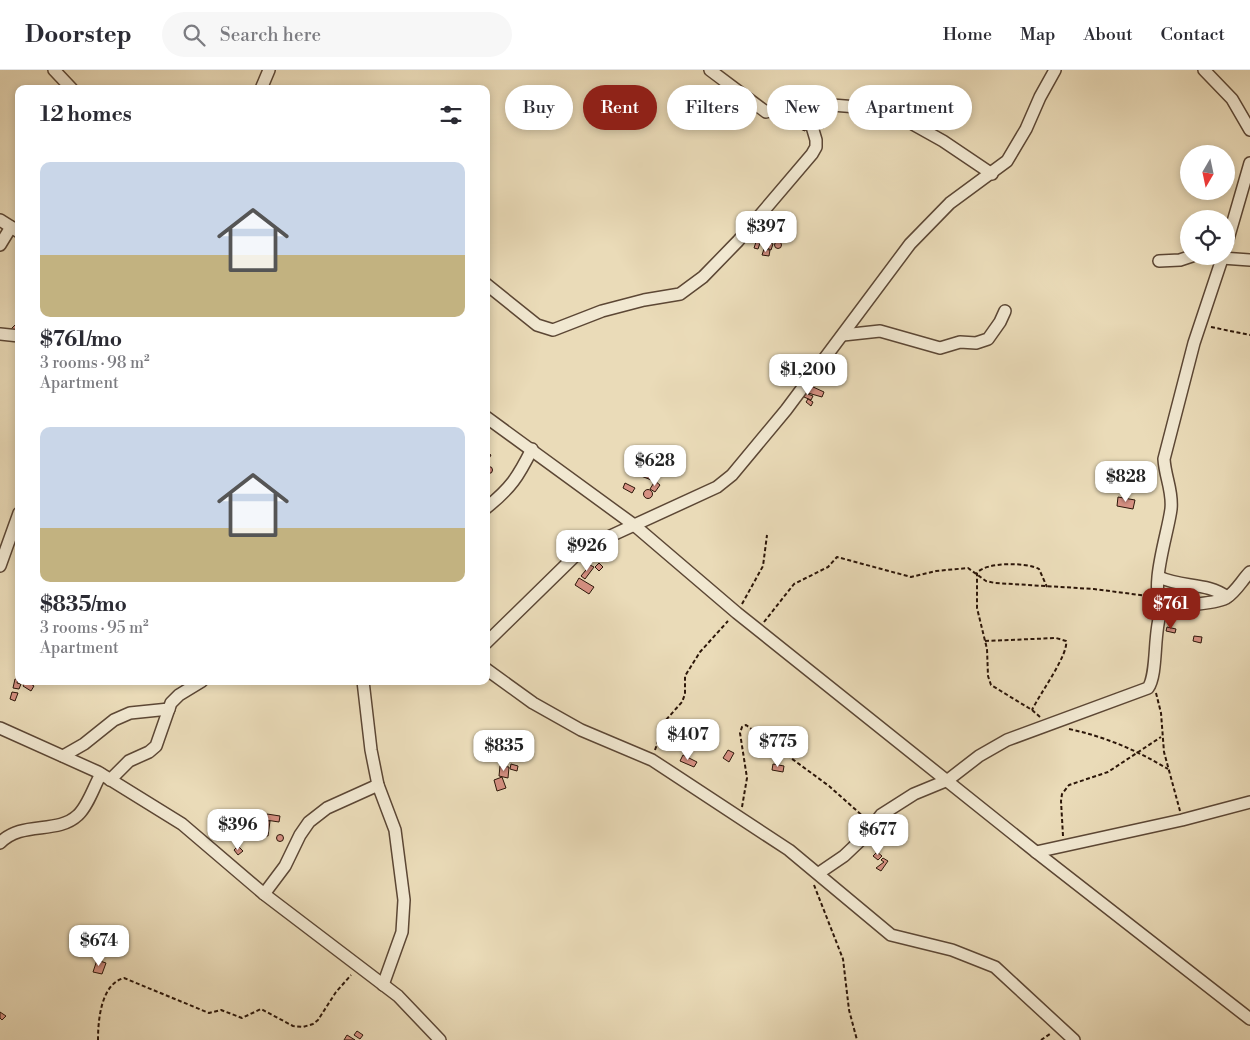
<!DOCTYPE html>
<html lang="en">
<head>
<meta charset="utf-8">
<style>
	body { margin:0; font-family:"Libre Bodoni",serif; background:#f7f7f7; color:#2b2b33; height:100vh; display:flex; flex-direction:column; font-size:19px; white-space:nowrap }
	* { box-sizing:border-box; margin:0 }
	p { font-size:16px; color:#7c7c81 }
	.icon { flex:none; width:28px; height:28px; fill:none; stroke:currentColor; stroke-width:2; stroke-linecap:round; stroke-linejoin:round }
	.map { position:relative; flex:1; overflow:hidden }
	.panel { position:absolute; left:15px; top:15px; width:475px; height:600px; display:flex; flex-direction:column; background:#fff; border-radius:10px; box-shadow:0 2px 8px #0003 }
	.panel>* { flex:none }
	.hud { position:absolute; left:505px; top:15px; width:475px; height:45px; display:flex; gap:10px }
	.needle { width:32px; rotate:189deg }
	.buttons { position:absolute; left:1180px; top:75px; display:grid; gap:10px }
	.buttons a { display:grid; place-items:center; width:55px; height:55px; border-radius:50%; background:#fff; box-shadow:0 2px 8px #0003; font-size:25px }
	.price { position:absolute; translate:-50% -42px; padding:0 11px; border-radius:10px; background:#fff; color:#222; font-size:16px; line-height:32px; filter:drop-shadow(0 1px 2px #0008) }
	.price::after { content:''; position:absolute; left:50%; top:30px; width:15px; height:11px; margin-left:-8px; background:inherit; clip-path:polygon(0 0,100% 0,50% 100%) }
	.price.current { background:#8f2418; color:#fff }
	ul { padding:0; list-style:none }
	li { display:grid; align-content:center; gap:10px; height:265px; padding:0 25px }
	li span { display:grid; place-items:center; height:155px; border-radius:10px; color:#555 }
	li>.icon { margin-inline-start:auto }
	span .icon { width:90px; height:90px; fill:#fffc; stroke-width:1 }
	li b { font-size:21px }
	h2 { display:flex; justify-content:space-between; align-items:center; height:60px; padding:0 25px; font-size:21px }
	.tag { padding:0 18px; border-radius:22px; background:#fff; box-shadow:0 2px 8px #0003; font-size:18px; line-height:45px }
	.tag.current { background:#8f2418; color:#fff }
	header { display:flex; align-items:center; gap:30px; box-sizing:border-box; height:70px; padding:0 25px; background:#fff; border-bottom:1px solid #e1e1e2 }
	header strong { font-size:24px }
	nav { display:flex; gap:28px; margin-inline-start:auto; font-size:18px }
	.search { width:350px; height:45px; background:#f7f7f7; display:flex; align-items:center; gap:12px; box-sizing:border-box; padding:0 18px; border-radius:28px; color:#7c7c81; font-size:19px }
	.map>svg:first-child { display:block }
	.building { fill:#d69082; stroke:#2c1609 }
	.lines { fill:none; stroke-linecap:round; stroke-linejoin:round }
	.minor-casing { stroke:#5c4735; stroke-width:14 }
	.path { stroke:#2c1609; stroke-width:2; stroke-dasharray:4 2.5; stroke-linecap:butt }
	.minor { stroke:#f1e8d1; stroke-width:11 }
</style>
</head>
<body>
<header>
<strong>Doorstep</strong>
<div class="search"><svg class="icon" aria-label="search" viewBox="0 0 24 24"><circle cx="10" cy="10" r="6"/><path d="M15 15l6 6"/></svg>Search here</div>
<nav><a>Home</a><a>Map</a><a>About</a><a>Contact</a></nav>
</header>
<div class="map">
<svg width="1250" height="970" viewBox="0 0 1250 970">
	<rect width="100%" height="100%" fill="#eadbb8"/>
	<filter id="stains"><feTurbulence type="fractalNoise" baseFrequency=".004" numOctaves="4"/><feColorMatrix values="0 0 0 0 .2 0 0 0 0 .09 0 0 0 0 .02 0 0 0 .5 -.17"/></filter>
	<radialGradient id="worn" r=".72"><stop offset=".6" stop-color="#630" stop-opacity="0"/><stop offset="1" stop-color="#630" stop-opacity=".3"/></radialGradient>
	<g class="building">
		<path d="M792 44 809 51 805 61 788 54Z"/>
		<path d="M823 44 828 46 824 58 818 56Z"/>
		<path d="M764 170 773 174 771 180 762 175Z"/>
		<circle cx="778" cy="175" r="3.5"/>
		<path d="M756 172 760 173 758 179 754 178Z"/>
		<path d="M764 179 770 180 769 186 762 185Z"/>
		<path d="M16 254 19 256 16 263 11 259Z"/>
		<path d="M811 316 824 322 822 327 808 323Z"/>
		<path d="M805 323 813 326 811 330 804 327Z"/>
		<path d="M808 329 813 332 811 336 806 332Z"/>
		<path d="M486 382 491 385 487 392H486Z"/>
		<circle cx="673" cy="394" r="3"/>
		<path d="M634 393 643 396 640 402 632 399Z"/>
		<circle cx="489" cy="400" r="3.5"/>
		<path d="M645 398 658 403 654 411 641 406Z"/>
		<path d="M1124 410 1128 411 1127 416 1122 415Z"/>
		<path d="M655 411 660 415 655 422 650 419Z"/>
		<path d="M1116 411 1122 412 1121 419 1115 418Z"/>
		<path d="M625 413 635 418 632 423 623 418Z"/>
		<circle cx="648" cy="424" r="4.5"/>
		<path d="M1118 427 1135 430 1133 439 1117 436Z"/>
		<path d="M599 493 603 497 599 501 595 497Z"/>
		<path d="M590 495 594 497 585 509 581 506Z"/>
		<path d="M579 508 594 517 589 524 575 515Z"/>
		<path d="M1167 557 1176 559 1175 563 1166 561Z"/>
		<path d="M1194 566 1202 567 1201 573 1193 571Z"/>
		<path d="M15 609H18L17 613 21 614 19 619 13 618Z"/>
		<path d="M26 611 34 616 31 621 23 616Z"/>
		<path d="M12 622 18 623 15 631 10 629Z"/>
		<path d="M728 680 734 683 729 692 723 688Z"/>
		<path d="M683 685 697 692 694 697 680 691Z"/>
		<path d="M511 694 518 696 517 701 510 699Z"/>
		<path d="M773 694 784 696 783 702 772 700Z"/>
		<path d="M500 696 509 697 508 708 499 706Z"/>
		<path d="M502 707 506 718 497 721 494 710Z"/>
		<path d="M267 744 280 746 279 752 266 750Z"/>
		<path d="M260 750 270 751 268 766 258 765Z"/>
		<circle cx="280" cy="768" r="3.5"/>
		<path d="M238 776 243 781 238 785 234 780Z"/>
		<path d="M877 782 882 786 878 790 873 786Z"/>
		<path d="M883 788 888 791 881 801 876 798 884 792 881 790Z"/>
		<path d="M97 890 106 893 102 904 93 902Z"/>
		<path d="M0 942 6 946 2 950 0 948Z"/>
		<path d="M357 961 363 965 360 969 354 965Z"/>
		<path d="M347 965 355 970H344Z"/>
	</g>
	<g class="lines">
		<g class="minor-casing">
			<g id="minor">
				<path d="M54 0 72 19"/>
				<path d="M710 0 766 42 794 32 870 38 909 52 943 71 992 104"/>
				<path d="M1204 0 1232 29 1250 60"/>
				<path d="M261 19 269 0"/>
				<path d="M0 150 19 162"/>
				<path d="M0 175 11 157"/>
				<path d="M1226 176 1250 93"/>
				<path d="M1222 188 1250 190"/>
				<path d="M1159 191 1180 190 1192 186"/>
				<path d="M486 214 537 255 553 260 602 241 644 230 680 224 703 207 738 171 812 84 816 77V70L805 33"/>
				<path d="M0 264 19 266"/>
				<path d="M843 265 880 261 940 278 960 272 976 273 988 269 1000 252 1005 241"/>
				<path d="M486 347 634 455 737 543 1036 782 1250 949"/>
				<path d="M486 438C511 418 518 407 532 379"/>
				<path d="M0 496 19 443"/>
				<path d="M1159 507C1182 518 1207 512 1227 527"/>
				<path d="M1163 540C1148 519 1168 464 1171 439 1173 421 1165 407 1164 389L1194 273 1223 186"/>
				<path d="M486 573 578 483 593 474 717 417 732 405 786 340 910 174 950 133 1007 91 1026 59 1040 27 1055 0"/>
				<path d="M486 599 533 633 581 660 652 690 789 780 891 865 952 880 995 897 1074 970"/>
				<path d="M363 611 371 680 378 715 395 760 404 830 402 862 383 915"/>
				<path d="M0 658 98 702 182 754 264 824 398 926 440 970"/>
				<path d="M63 686 84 674 114 650 130 643 169 639"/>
				<path d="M110 710 129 691 149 682 156 676 171 633 179 625 202 611"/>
				<path d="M0 773C22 750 57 765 78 745 88 736 94 716 101 704"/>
				<path d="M1036 782 1182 750 1250 732"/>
				<path d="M819 803 844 786 864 767 881 745 914 724 948 710 979 686 1007 670 1148 618C1158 604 1153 562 1161 542 1173 532 1208 537 1226 528 1236 522 1242 510 1250 502"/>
				<path d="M264 824 285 796 300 765 309 752 327 738 378 715"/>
			</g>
		</g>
		<g class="path">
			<path d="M1211 257 1250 265"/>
			<path d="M742 534 763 496 767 465"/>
			<path d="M764 552 794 514 828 497 837 487 911 507 936 501 968 498 986 511 995 513 1094 519 1148 526"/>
			<path d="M985 571 1056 568 1066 571C1069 584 1039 625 1032 640"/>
			<path d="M1156 623 1161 643 1164 682 1180 741"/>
			<path d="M1040 647 1032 640 991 615 988 606 987 579 977 538V503C985 492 1027 492 1039 499L1047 517"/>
			<path d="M1069 659C1106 667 1136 680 1168 699"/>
			<path d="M655 680 665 651 682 632 685 624V606L700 582 728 551"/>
			<path d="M742 737 747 708 740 663 742 657 746 655 829 716 865 748"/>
			<path d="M1063 766 1061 731 1062 724 1069 715 1108 702 1161 667"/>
			<path d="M814 815 843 889 849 940 857 970"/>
			<path d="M98 970C98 950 101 914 124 908L209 943 221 940 242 948 261 939 293 956 303 957 313 954 318 950 336 922 351 905"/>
			<path d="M1041 970 1050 964"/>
		</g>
		<use href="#minor" class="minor"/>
	</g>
	<rect width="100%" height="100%" filter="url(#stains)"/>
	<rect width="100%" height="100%" fill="url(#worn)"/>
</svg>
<div class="buttons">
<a><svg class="needle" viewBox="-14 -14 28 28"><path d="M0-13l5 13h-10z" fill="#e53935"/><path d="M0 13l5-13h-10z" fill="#7c7c81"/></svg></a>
<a><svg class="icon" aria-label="locate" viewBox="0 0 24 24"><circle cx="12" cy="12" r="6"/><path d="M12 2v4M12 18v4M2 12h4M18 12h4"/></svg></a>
</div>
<b class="price" style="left:766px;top:183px">$397</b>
<b class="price" style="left:808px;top:326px">$1,200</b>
<b class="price" style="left:655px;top:417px">$628</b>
<b class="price" style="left:1126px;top:433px">$828</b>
<b class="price" style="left:587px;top:502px">$926</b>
<b class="price current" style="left:1171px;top:560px">$761</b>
<b class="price" style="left:688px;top:691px">$407</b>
<b class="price" style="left:778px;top:698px">$775</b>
<b class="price" style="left:504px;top:702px">$835</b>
<b class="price" style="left:238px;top:781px">$396</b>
<b class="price" style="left:878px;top:786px">$677</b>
<b class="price" style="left:99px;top:897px">$674</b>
<div class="hud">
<a class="tag">Buy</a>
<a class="tag current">Rent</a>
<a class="tag">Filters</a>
<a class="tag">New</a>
<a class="tag">Apartment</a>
</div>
<section class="panel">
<h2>12 homes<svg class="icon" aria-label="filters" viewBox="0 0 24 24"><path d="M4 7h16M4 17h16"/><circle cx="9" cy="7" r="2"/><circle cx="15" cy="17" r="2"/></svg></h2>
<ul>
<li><span style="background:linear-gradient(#c9d6e8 60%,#c2b280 0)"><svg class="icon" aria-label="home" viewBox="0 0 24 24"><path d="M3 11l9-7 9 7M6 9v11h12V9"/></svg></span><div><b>$761/mo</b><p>3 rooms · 98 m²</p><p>Apartment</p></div></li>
<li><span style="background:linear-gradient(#c9d6e8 65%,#c2b280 0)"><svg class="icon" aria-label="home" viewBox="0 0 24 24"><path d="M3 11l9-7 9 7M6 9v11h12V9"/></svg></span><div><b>$835/mo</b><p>3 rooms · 95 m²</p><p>Apartment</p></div></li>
</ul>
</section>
</div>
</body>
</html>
